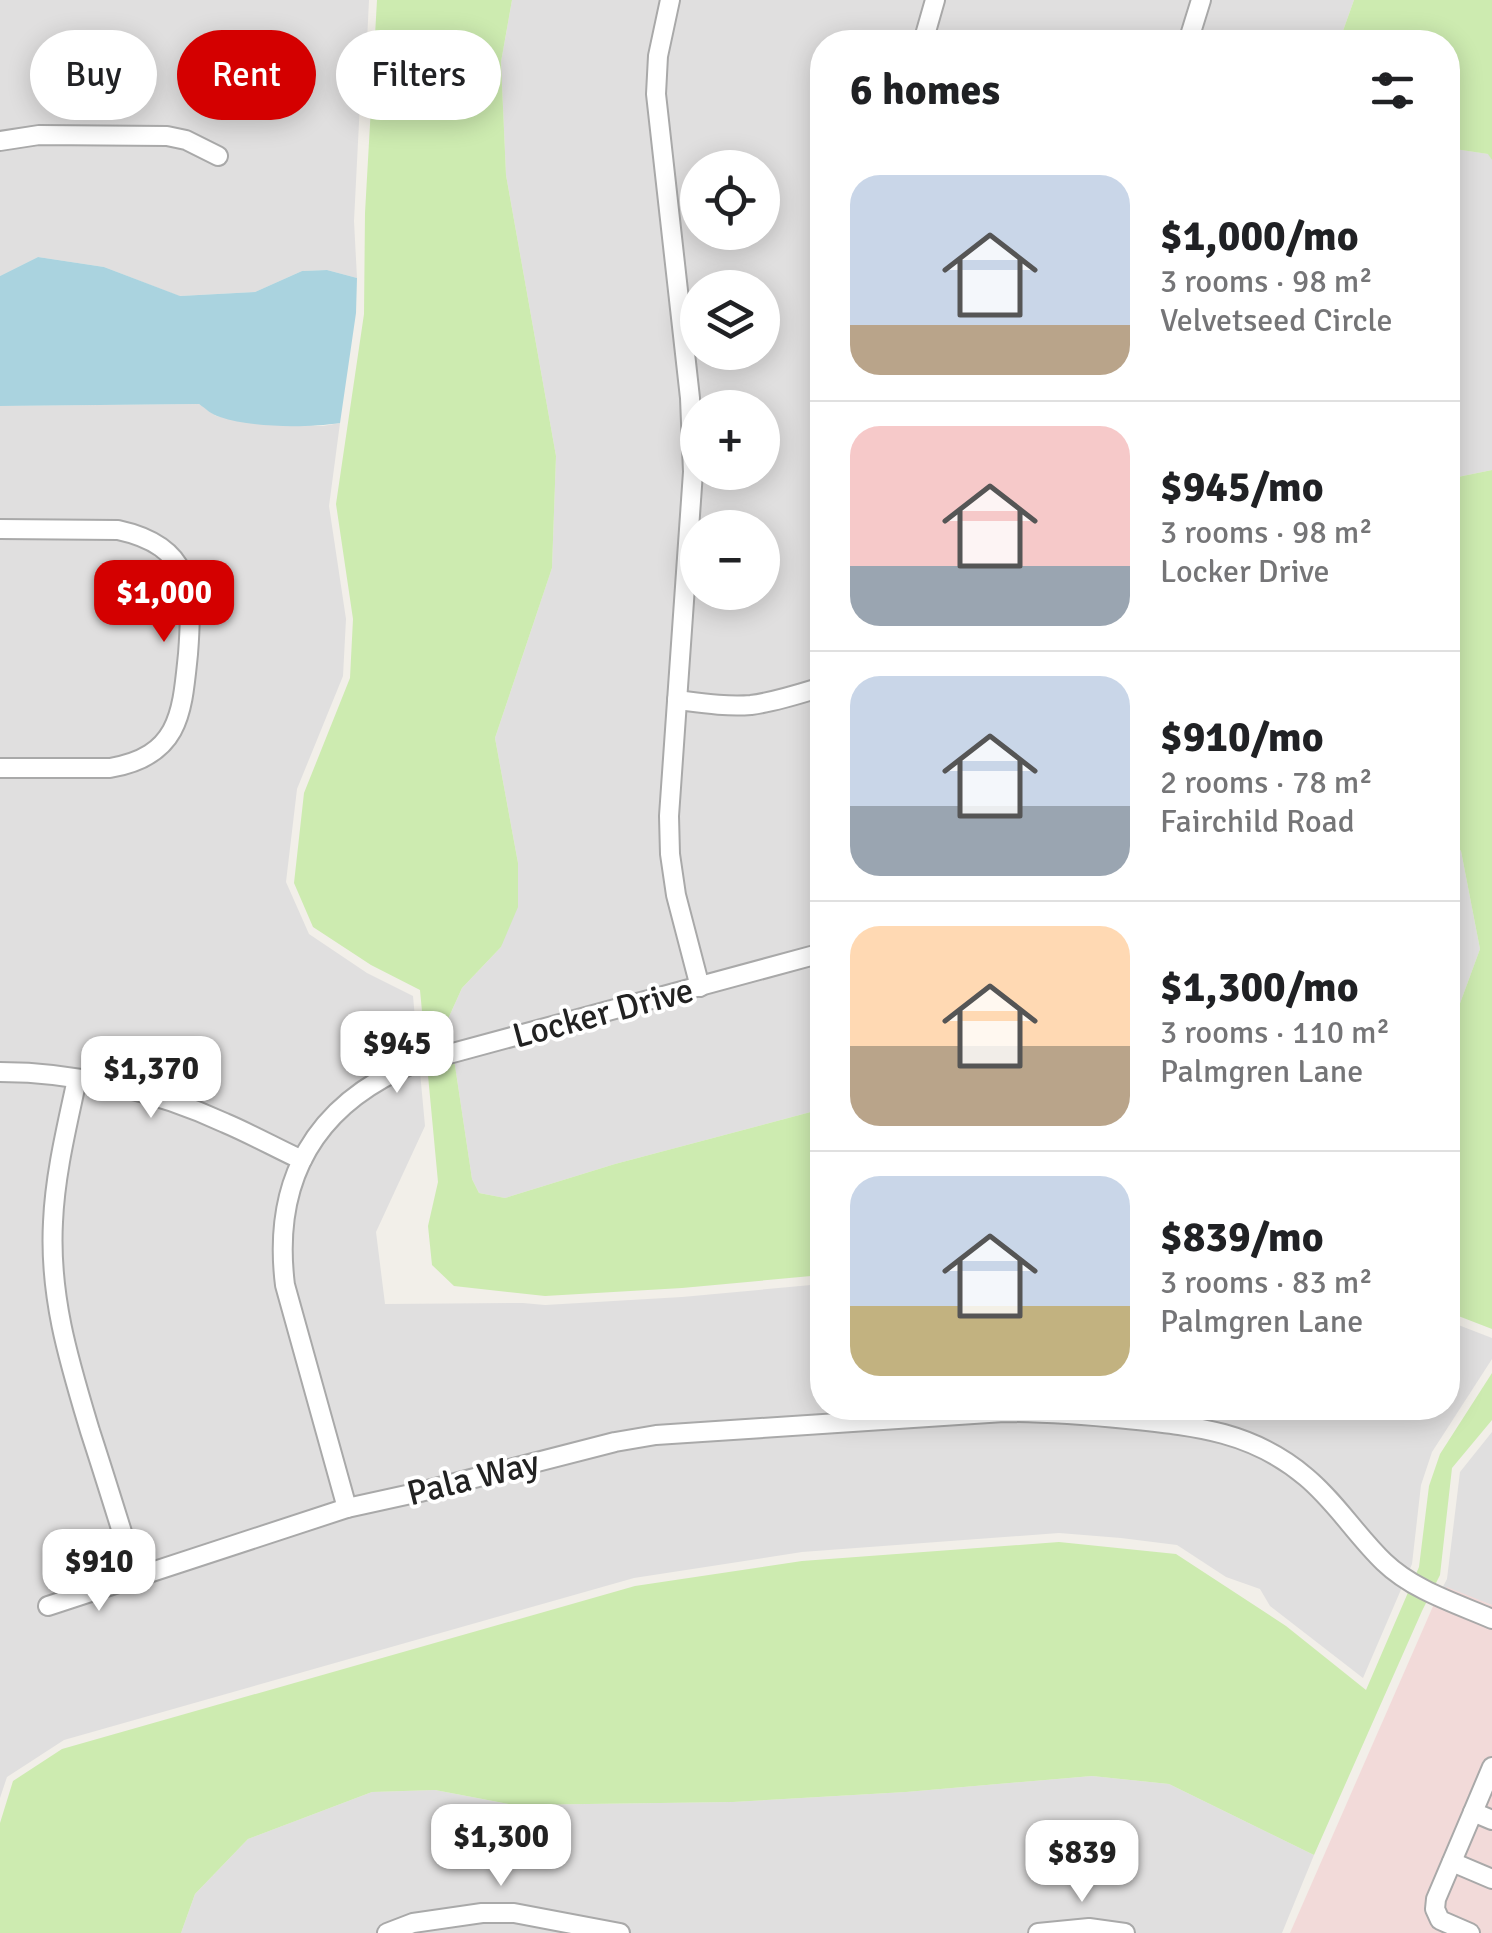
<!DOCTYPE html>
<html lang="en">
<head>
<meta charset="utf-8">
<style>
	body { margin:0; font-family:Signika,sans-serif; background:#f6f6f6; color:#202124; height:100vh; display:flex; flex-direction:column; font-size:38px; white-space:nowrap }
	* { box-sizing:border-box; margin:0 }
	p { font-size:32px; color:#757577 }
	.icon { flex:none; width:55px; height:55px; fill:none; stroke:currentColor; stroke-width:2; stroke-linecap:round; stroke-linejoin:round }
	.map { position:relative; flex:1; overflow:hidden }
	.details { position:absolute; left:810px; top:30px; width:650px; height:1390px; display:flex; flex-direction:column; background:#fff; border-radius:40px; box-shadow:0 5px 25px #0003 }
	.details>* { flex:none }
	.hud { position:absolute; left:30px; top:30px; width:630px; height:90px; display:flex; gap:20px }
	.tools { position:absolute; left:680px; top:150px; display:grid; gap:20px }
	.tools a { display:grid; place-items:center; width:100px; height:100px; border-radius:50%; background:#fff; box-shadow:0 5px 25px #0003; font-size:50px }
	.price { position:absolute; translate:-50% -85px; padding:0 22px; border-radius:20px; background:#fff; color:#222; font-size:32px; line-height:65px; filter:drop-shadow(0 2px 5px #0008) }
	.price::after { content:''; position:absolute; left:50%; top:60px; width:30px; height:22px; margin-left:-15px; background:inherit; clip-path:polygon(0 0,100% 0,50% 100%) }
	.price.active { background:#d40000; color:#fff }
	ul { padding:0; list-style:none }
	li { display:flex; align-items:center; gap:30px; height:250px; padding:0 40px }
	li+li { border-top:2px solid #e0e0e0 }
	li span { display:grid; place-items:center; flex:none; width:280px; height:200px; border-radius:30px; color:#555 }
	li>.icon { margin-inline-start:auto }
	span .icon { width:120px; height:120px; fill:#fffc; stroke-width:1 }
	li b { font-size:42px }
	h2 { display:flex; justify-content:space-between; align-items:center; height:120px; padding:0 40px; font-size:42px }
	.chip { padding:0 35px; border-radius:45px; background:#fff; box-shadow:0 5px 25px #0003; font-size:35px; line-height:90px }
	.chip.active { background:#d40000; color:#fff }
	.map>svg:first-child { display:block }
	.residential { fill:#e0dfdf; fill-rule:evenodd }
	.commercial { fill:#f2dad9 }
	.grass { fill:#cdebb0 }
	.water { fill:#aad3df }
	.lines { fill:none; stroke-linecap:round; stroke-linejoin:round }
	.minor-casing { stroke:#a9a9a9; stroke-width:22 }
	.minor { stroke:#fff; stroke-width:18 }
	.labels { text-anchor:middle; dominant-baseline:central; stroke-width:8; stroke-linejoin:round; paint-order:stroke }
	.street-label { font-size:35px; fill:#222; stroke:#fff }
</style>
</head>
<body>
<div class="map">
<svg width="1492" height="1933" viewBox="0 0 1492 1933">
	<rect width="100%" height="100%" fill="#f2efe9"/>
	<g class="residential">
		<path d="M0 0H369L366 62 361 83 354 221 357 278 327 270 302 271 255 292 179 296 104 267 38 257 0 276Z"/>
		<path d="M512 0H1354L1339 42H822V1109L615 1164 505 1198 479 1193 472 1179 448 1019 462 988 501 947 518 863 495 738 552 568 556 456 506 175 501 62ZM698 168H762V232H698ZM698 288H762V352H698ZM698 408H762V472H698ZM698 528H762V592H698Z"/>
		<path d="M1448 148 1489 154 1492 160V470L1448 479Z"/>
		<path d="M199 404 216 416 254 423 323 426 340 423 329 506 346 619 343 676 297 789 286 882 309 934 367 973 413 996 425 1126 376 1232 385 1304 523 1303 545 1305 682 1297 822 1284V1408H1448V1321L1492 1338V1359L1432 1452 1421 1485 1412 1564 1363 1678 1270 1606 1260 1589 1226 1577 1177 1545 1121 1538 1059 1533 802 1552 634 1578 64 1740 7 1777 0 1798V406Z"/>
		<path d="M1448 837 1461 851 1480 949 1448 1036Z"/>
		<path d="M1492 1432V1605L1473 1598 1434 1604 1447 1579 1460 1472Z"/>
		<path d="M1092 1776 1169 1784 1314 1855 1282 1933H181L195 1894 248 1839 372 1792 435 1790 514 1805 733 1802 906 1792Z"/>
	</g>
	<path class="commercial" d="M1447 1587 1492 1605V1933H1290L1434 1604Z"/>
	<g class="grass">
		<path d="M377 0H512L501 62 506 175 556 456 552 568 495 738 518 863V907L501 947 462 988 448 1019 472 1179 479 1193 505 1198 615 1164 822 1109V1275L682 1288 545 1296 454 1286 432 1265 428 1226 438 1182 420 990 371 965 313 927 294 883 304 793 350 678 353 619 336 504 364 314 365 213Z"/>
		<path d="M1354 0H1492V160L1488 154 1448 148V42H1339Z"/>
		<path d="M1492 470V1329L1448 1312V1036L1480 949 1461 851 1448 837V479Z"/>
		<path d="M1492 1373V1420L1452 1468 1440 1575 1422 1611 1314 1855 1169 1784 1092 1776 906 1792 733 1802 514 1805 435 1790 372 1792 248 1839 195 1894 181 1933H0V1823L13 1781 62 1749 635 1586 802 1561 1059 1542 1176 1554 1286 1626 1366 1690 1419 1567 1429 1486 1440 1454Z"/>
	</g>
	<path class="water" d="M38 257 104 267 180 296 255 292 302 271 327 270 357 278 356 313 340 423C306 428 253 428 220 417 212 415 206 409 199 404L0 406V276Z"/>
	<g class="lines">
		<g class="minor-casing">
			<g id="minor">
				<path d="M670 0 658 56 656 94 690 398 693 472 669 816 670 854 676 895 700 987"/>
				<path d="M923 42 935 0"/>
				<path d="M1188 42 1201 0"/>
				<path d="M0 141 39 135 167 136 186 140 218 156"/>
				<path d="M0 529 118 530C192 546 193 590 188 654 182 713 180 756 110 768H0"/>
				<path d="M677 700C701 703 726 707 751 705 775 702 799 694 822 687"/>
				<path d="M0 1072C76 1072 156 1091 225 1123 251 1134 276 1148 302 1160"/>
				<path d="M77 1079C67 1126 55 1174 53 1222 49 1297 69 1361 90 1431 106 1480 121 1529 136 1577"/>
				<path d="M347 1508 285 1285C272 1180 315 1105 412 1064L822 953"/>
				<path d="M48 1606 347 1508 420 1492 615 1442 656 1435 1004 1412C1045 1412 1086 1415 1127 1419 1194 1426 1252 1431 1306 1477 1336 1502 1356 1535 1384 1562 1413 1590 1455 1603 1492 1619"/>
				<path d="M1492 1767 1473 1812 1492 1820"/>
				<path d="M1452 1862 1492 1879"/>
				<path d="M387 1933 413 1923 482 1913H514L620 1933"/>
				<path d="M1038 1933 1089 1928 1125 1933"/>
				<path d="M1470 1933 1440 1920 1435 1909 1436 1899 1473 1812"/>
			</g>
		</g>
		<use href="#minor" class="minor"/>
	</g>
	<g class="labels">
		<g class="street-label">
			<text transform="translate(603 1013) rotate(-15)">Locker Drive</text>
			<text transform="translate(473 1478) rotate(-14)">Pala Way</text>
		</g>
	</g>
</svg>
<div class="tools">
<a><svg class="icon" aria-label="locate" viewBox="0 0 24 24"><circle cx="12" cy="12" r="6"/><path d="M12 2v4M12 18v4M2 12h4M18 12h4"/></svg></a>
<a><svg class="icon" aria-label="layers" viewBox="0 0 24 24"><path d="M12 4l9 5-9 5-9-5zM3 14l9 5 9-5"/></svg></a>
<a>+</a>
<a>−</a>
</div>
<b class="price active" style="left:164px;top:645px">$1,000</b>
<b class="price" style="left:397px;top:1096px">$945</b>
<b class="price" style="left:151px;top:1121px">$1,370</b>
<b class="price" style="left:99px;top:1614px">$910</b>
<b class="price" style="left:501px;top:1889px">$1,300</b>
<b class="price" style="left:1082px;top:1905px">$839</b>
<div class="hud">
<a class="chip">Buy</a>
<a class="chip active">Rent</a>
<a class="chip">Filters</a>
</div>
<section class="details">
<h2>6 homes<svg class="icon" aria-label="filters" viewBox="0 0 24 24"><path d="M4 7h16M4 17h16"/><circle cx="9" cy="7" r="2"/><circle cx="15" cy="17" r="2"/></svg></h2>
<ul>
<li><span style="background:linear-gradient(#c9d6e8 75%,#b9a48a 0)"><svg class="icon" aria-label="home" viewBox="0 0 24 24"><path d="M3 11l9-7 9 7M6 9v11h12V9"/></svg></span><div><b>$1,000/mo</b><p>3 rooms · 98 m²</p><p>Velvetseed Circle</p></div></li>
<li><span style="background:linear-gradient(#f6c9c9 70%,#9aa5b1 0)"><svg class="icon" aria-label="home" viewBox="0 0 24 24"><path d="M3 11l9-7 9 7M6 9v11h12V9"/></svg></span><div><b>$945/mo</b><p>3 rooms · 98 m²</p><p>Locker Drive</p></div></li>
<li><span style="background:linear-gradient(#c9d6e8 65%,#9aa5b1 0)"><svg class="icon" aria-label="home" viewBox="0 0 24 24"><path d="M3 11l9-7 9 7M6 9v11h12V9"/></svg></span><div><b>$910/mo</b><p>2 rooms · 78 m²</p><p>Fairchild Road</p></div></li>
<li><span style="background:linear-gradient(#ffd9b3 60%,#b9a48a 0)"><svg class="icon" aria-label="home" viewBox="0 0 24 24"><path d="M3 11l9-7 9 7M6 9v11h12V9"/></svg></span><div><b>$1,300/mo</b><p>3 rooms · 110 m²</p><p>Palmgren Lane</p></div></li>
<li><span style="background:linear-gradient(#c9d6e8 65%,#c2b280 0)"><svg class="icon" aria-label="home" viewBox="0 0 24 24"><path d="M3 11l9-7 9 7M6 9v11h12V9"/></svg></span><div><b>$839/mo</b><p>3 rooms · 83 m²</p><p>Palmgren Lane</p></div></li>
</ul>
</section>
</div>
</body>
</html>
